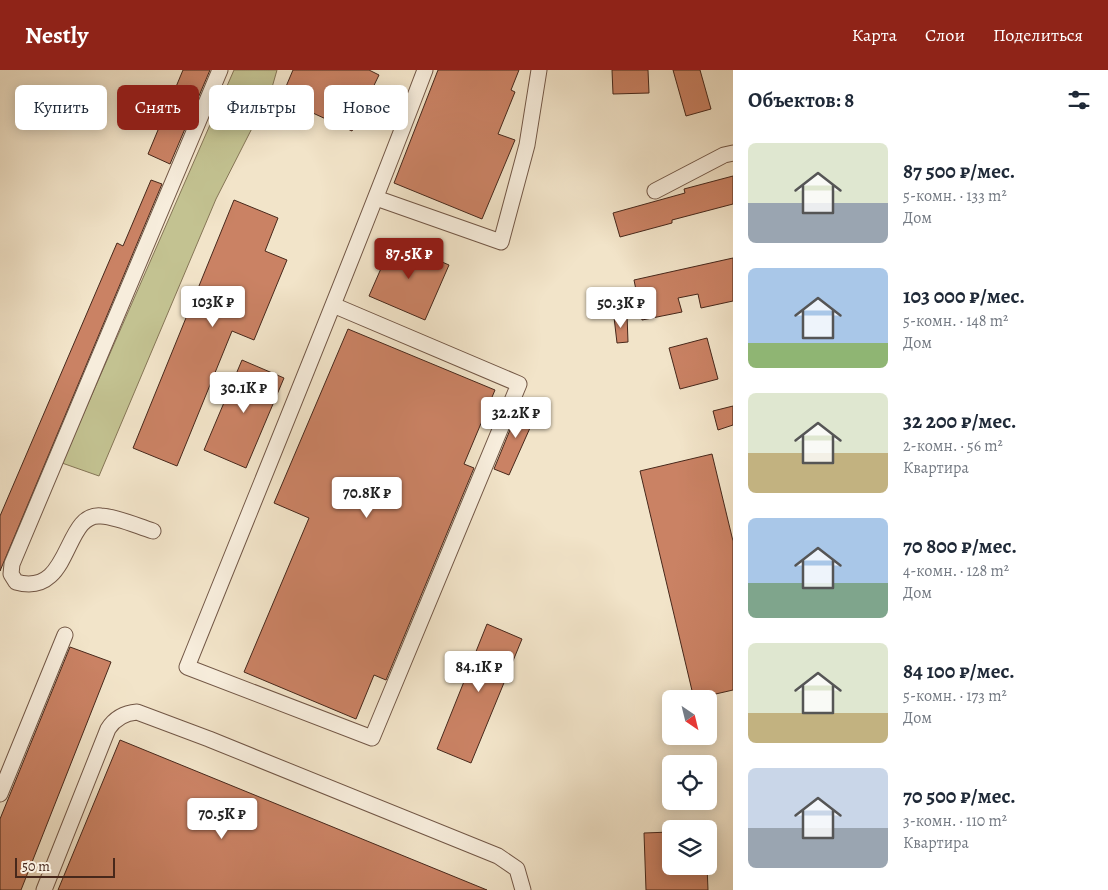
<!DOCTYPE html>
<html lang="ru">
<head>
<meta charset="utf-8">
<style>
	body { margin:0; font-family:Alegreya,serif; background:#f6f6f7; color:#1f2937; height:100vh; display:flex; flex-direction:column; font-size:19px; white-space:nowrap }
	* { box-sizing:border-box; margin:0 }
	p { font-size:16px; color:#747a83 }
	.icon { flex:none; width:28px; height:28px; fill:none; stroke:currentColor; stroke-width:2; stroke-linecap:round; stroke-linejoin:round }
	.map { position:relative; flex:1; overflow:hidden }
	.sheet { display:flex; flex-direction:column; background:#fff; width:375px }
	.sheet>* { flex:none }
	.top-card { position:absolute; left:15px; top:15px; width:475px; height:45px; display:flex; gap:10px }
	.needle { width:32px; rotate:145deg }
	.buttons { position:absolute; left:662px; top:620px; display:grid; gap:10px }
	.buttons a { display:grid; place-items:center; width:55px; height:55px; border-radius:8px; background:#fff; box-shadow:0 2px 12px #0003; font-size:25px }
	.scale { position:absolute; left:15px; bottom:12px; width:100px; box-sizing:border-box; padding-left:5px; border:2px solid #47281b; border-top:0; font-size:14px; line-height:18px; white-space:nowrap; color:#47281b; -webkit-text-stroke:4px #f7eddc; paint-order:stroke }
	.price { position:absolute; translate:-50% -42px; padding:0 11px; border-radius:5px; background:#fff; color:#222; font-size:16px; line-height:32px; filter:drop-shadow(0 1px 2px #0008) }
	.price::after { content:''; position:absolute; left:50%; top:30px; width:15px; height:11px; margin-left:-8px; background:inherit; clip-path:polygon(0 0,100% 0,50% 100%) }
	.price.selected { background:#8f2418; color:#fff }
	ul { padding:0; list-style:none }
	li { display:flex; align-items:center; gap:15px; height:125px; padding:0 15px }
	li span { display:grid; place-items:center; flex:none; width:140px; height:100px; border-radius:8px; color:#555 }
	li>.icon { margin-inline-start:auto }
	span .icon { width:60px; height:60px; fill:#fffc; stroke-width:1 }
	li b { font-size:21px }
	h2 { display:flex; justify-content:space-between; align-items:center; height:60px; padding:0 15px; font-size:21px }
	.pill { padding:0 18px; border-radius:8px; background:#fff; box-shadow:0 2px 12px #0003; font-size:18px; line-height:45px }
	.pill.selected { background:#8f2418; color:#fff }
	header { display:flex; align-items:center; gap:30px; box-sizing:border-box; height:70px; padding:0 25px; background:#8f2418; color:#fff }
	header strong { font-size:24px }
	nav { display:flex; gap:28px; margin-inline-start:auto; font-size:18px }
	main { display:flex; flex:1; min-height:0 }
	.map>svg:first-child { display:block }
	.green { fill:#c3c291; stroke:#857556 }
	.building { fill:#ca8264; stroke:#47281b }
	.lines { fill:none; stroke-linecap:round; stroke-linejoin:round }
	.minor-casing { stroke:#725746; stroke-width:17 }
	.minor { stroke:#f7eddc; stroke-width:15 }
</style>
</head>
<body>
<header>
<strong>Nestly</strong>
<nav><a>Карта</a><a>Слои</a><a>Поделиться</a></nav>
</header>
<main>
<div class="map">
<svg width="733" height="820" viewBox="0 0 733 820">
	<rect width="100%" height="100%" fill="#f2e4c9"/>
	<filter id="stains"><feTurbulence type="fractalNoise" baseFrequency=".004" numOctaves="4"/><feColorMatrix values="0 0 0 0 .2 0 0 0 0 .09 0 0 0 0 .02 0 0 0 .5 -.17"/></filter>
	<radialGradient id="worn" r=".72"><stop offset=".6" stop-color="#630" stop-opacity="0"/><stop offset="1" stop-color="#630" stop-opacity=".3"/></radialGradient>
	<path class="green" d="M234 0H277L271 21 216 129 99 406 62 393Z"/>
	<g class="building">
		<path d="M183 0H210L170 94 148 84Z"/>
		<path d="M293 0H369L379 5 352 61 302 38 300 42 279 33Z"/>
		<path d="M438 0H519L511 20 515 22 498 64 515 70 482 149 394 113Z"/>
		<path d="M612 0H648L649 23 613 24Z"/>
		<path d="M673 0H700L711 39 686 46Z"/>
		<path d="M733 106V134L672 150V153L620 167 613 143 685 123 684 119Z"/>
		<path d="M151 110 162 114 0 501V446L117 173 123 176Z"/>
		<path d="M234 130 278 148 265 181 287 190 254 270 232 261 177 396 133 378Z"/>
		<path d="M393 171 449 195 425 250 369 226Z"/>
		<path d="M733 188V231L701 238 698 224 678 228 682 242 642 250 634 210Z"/>
		<path d="M627 245 628 272 617 273 614 247Z"/>
		<path d="M348 259 495 320 464 394 474 398 386 610 374 605 356 649 244 602 309 448 274 433Z"/>
		<path d="M707 268 718 309 680 319 669 278Z"/>
		<path d="M242 290 284 308 246 398 204 380Z"/>
		<path d="M521 333 538 340 509 405 494 399Z"/>
		<path d="M733 336V355L718 360 713 341Z"/>
		<path d="M712 384 733 471V620L694 629 640 401Z"/>
		<path d="M487 554 522 569 471 693 437 679Z"/>
		<path d="M70 577 111 592 21 820H0V749Z"/>
		<path d="M120 670 487 820H58Z"/>
		<path d="M671 762V796H707L708 820H646L644 763Z"/>
	</g>
	<g class="lines">
		<g class="minor-casing">
			<g id="minor">
				<path d="M655 121 724 85 733 83"/>
				<path d="M376 128 501 172 527 75 539 0"/>
				<path d="M333 235 519 314 372 668 187 597C267 398 349 200 425 0"/>
				<path d="M153 461C137 456 118 447 101 446 63 442 72 528 16 512L11 504 12 494 220 0"/>
				<path d="M0 724 65 565"/>
				<path d="M44 820 108 659C115 648 124 643 137 642L209 669 498 786 517 799 523 820"/>
			</g>
		</g>
		<use href="#minor" class="minor"/>
	</g>
	<rect width="100%" height="100%" filter="url(#stains)"/>
	<rect width="100%" height="100%" fill="url(#worn)"/>
</svg>
<div class="buttons">
<a><svg class="needle" viewBox="-14 -14 28 28"><path d="M0-13l5 13h-10z" fill="#e53935"/><path d="M0 13l5-13h-10z" fill="#747a83"/></svg></a>
<a><svg class="icon" aria-label="locate" viewBox="0 0 24 24"><circle cx="12" cy="12" r="6"/><path d="M12 2v4M12 18v4M2 12h4M18 12h4"/></svg></a>
<a><svg class="icon" aria-label="layers" viewBox="0 0 24 24"><path d="M12 4l9 5-9 5-9-5zM3 14l9 5 9-5"/></svg></a>
</div>
<div class="scale">50 m</div>
<b class="price selected" style="left:409px;top:210px">87.5K ₽</b>
<b class="price" style="left:213px;top:258px">103K ₽</b>
<b class="price" style="left:621px;top:259px">50.3K ₽</b>
<b class="price" style="left:244px;top:344px">30.1K ₽</b>
<b class="price" style="left:516px;top:369px">32.2K ₽</b>
<b class="price" style="left:367px;top:449px">70.8K ₽</b>
<b class="price" style="left:479px;top:623px">84.1K ₽</b>
<b class="price" style="left:222px;top:770px">70.5K ₽</b>
<div class="top-card">
<a class="pill">Купить</a>
<a class="pill selected">Снять</a>
<a class="pill">Фильтры</a>
<a class="pill">Новое</a>
</div>
</div>
<section class="sheet">
<h2>Объектов: 8<svg class="icon" aria-label="filters" viewBox="0 0 24 24"><path d="M4 7h16M4 17h16"/><circle cx="9" cy="7" r="2"/><circle cx="15" cy="17" r="2"/></svg></h2>
<ul>
<li><span style="background:linear-gradient(#dfe7d0 60%,#9aa5b1 0)"><svg class="icon" aria-label="home" viewBox="0 0 24 24"><path d="M3 11l9-7 9 7M6 9v11h12V9"/></svg></span><div><b>87 500 ₽/мес.</b><p>5-комн. · 133 m²</p><p>Дом</p></div></li>
<li><span style="background:linear-gradient(#a9c7e8 75%,#8fb573 0)"><svg class="icon" aria-label="home" viewBox="0 0 24 24"><path d="M3 11l9-7 9 7M6 9v11h12V9"/></svg></span><div><b>103 000 ₽/мес.</b><p>5-комн. · 148 m²</p><p>Дом</p></div></li>
<li><span style="background:linear-gradient(#dfe7d0 60%,#c2b280 0)"><svg class="icon" aria-label="home" viewBox="0 0 24 24"><path d="M3 11l9-7 9 7M6 9v11h12V9"/></svg></span><div><b>32 200 ₽/мес.</b><p>2-комн. · 56 m²</p><p>Квартира</p></div></li>
<li><span style="background:linear-gradient(#a9c7e8 65%,#7fa58c 0)"><svg class="icon" aria-label="home" viewBox="0 0 24 24"><path d="M3 11l9-7 9 7M6 9v11h12V9"/></svg></span><div><b>70 800 ₽/мес.</b><p>4-комн. · 128 m²</p><p>Дом</p></div></li>
<li><span style="background:linear-gradient(#dfe7d0 70%,#c2b280 0)"><svg class="icon" aria-label="home" viewBox="0 0 24 24"><path d="M3 11l9-7 9 7M6 9v11h12V9"/></svg></span><div><b>84 100 ₽/мес.</b><p>5-комн. · 173 m²</p><p>Дом</p></div></li>
<li><span style="background:linear-gradient(#c9d6e8 60%,#9aa5b1 0)"><svg class="icon" aria-label="home" viewBox="0 0 24 24"><path d="M3 11l9-7 9 7M6 9v11h12V9"/></svg></span><div><b>70 500 ₽/мес.</b><p>3-комн. · 110 m²</p><p>Квартира</p></div></li>
</ul>
</section>
</main>
</body>
</html>
